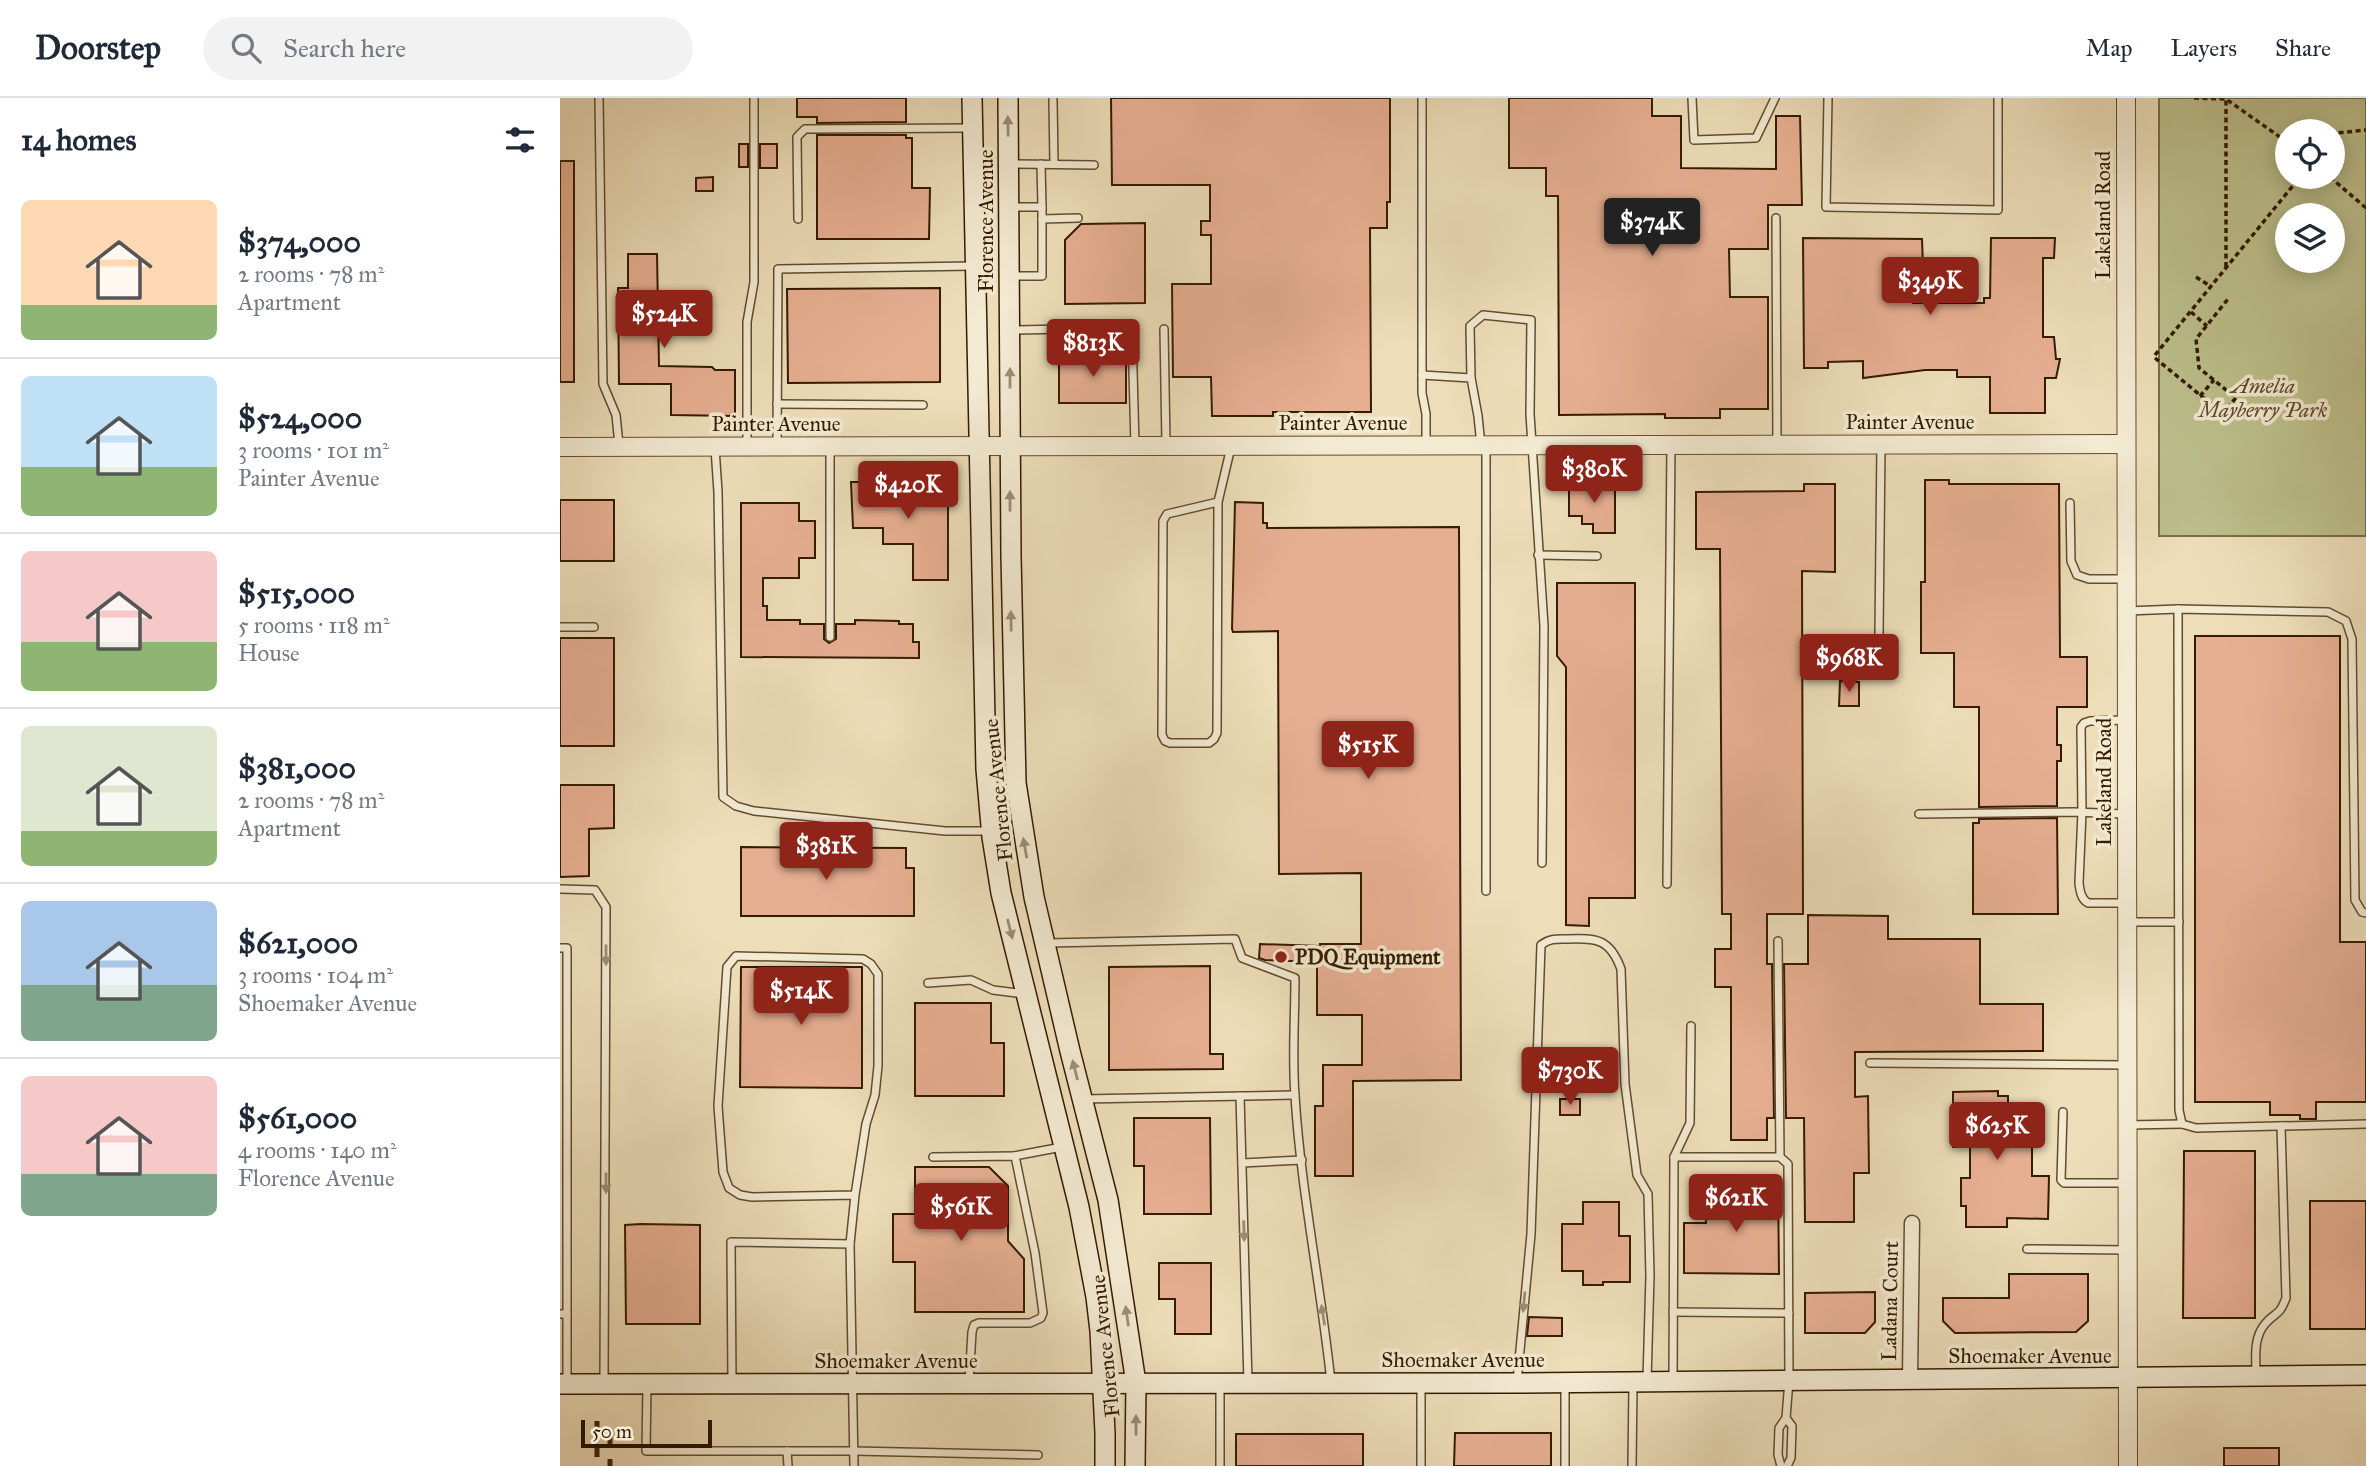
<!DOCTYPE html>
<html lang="en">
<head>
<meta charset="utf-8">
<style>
	body { margin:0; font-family:"IM FELL Great Primer",serif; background:#f2f2f3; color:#1f2937; height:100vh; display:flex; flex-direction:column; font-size:26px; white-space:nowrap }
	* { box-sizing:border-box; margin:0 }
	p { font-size:23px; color:#747a83 }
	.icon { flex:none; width:38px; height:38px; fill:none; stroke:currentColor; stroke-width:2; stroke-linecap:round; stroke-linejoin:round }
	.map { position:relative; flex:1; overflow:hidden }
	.drawer { display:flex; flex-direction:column; background:#fff; width:560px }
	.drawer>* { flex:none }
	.buttons { position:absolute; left:1715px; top:21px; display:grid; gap:14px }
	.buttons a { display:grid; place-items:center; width:70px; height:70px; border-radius:50%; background:#fff; box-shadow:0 4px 18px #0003; font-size:35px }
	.scale { position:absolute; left:21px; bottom:18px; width:131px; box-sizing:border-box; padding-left:7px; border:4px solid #351b00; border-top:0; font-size:19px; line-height:24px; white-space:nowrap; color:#351b00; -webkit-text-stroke:5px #f3ead2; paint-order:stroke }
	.price { position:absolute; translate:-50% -60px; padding:0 16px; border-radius:7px; background:#8f2418; color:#fff; font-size:23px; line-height:46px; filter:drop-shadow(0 2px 4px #0008) }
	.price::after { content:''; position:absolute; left:50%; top:42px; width:21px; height:16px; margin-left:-10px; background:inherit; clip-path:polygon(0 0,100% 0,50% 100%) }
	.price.current { background:#222; color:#fff }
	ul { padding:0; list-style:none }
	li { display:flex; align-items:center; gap:21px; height:175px; padding:0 21px }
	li+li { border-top:2px solid #e0e1e3 }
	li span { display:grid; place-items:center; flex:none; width:196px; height:140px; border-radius:10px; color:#555 }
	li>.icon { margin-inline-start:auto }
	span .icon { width:84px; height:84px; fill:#fffc; stroke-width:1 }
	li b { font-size:30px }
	h2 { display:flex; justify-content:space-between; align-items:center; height:84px; padding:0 21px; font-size:30px }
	header { display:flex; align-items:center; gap:42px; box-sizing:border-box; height:98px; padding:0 35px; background:#fff; border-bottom:2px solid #e0e1e3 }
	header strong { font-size:33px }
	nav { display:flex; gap:38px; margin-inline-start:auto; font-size:24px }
	.search { width:490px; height:63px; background:#f2f2f3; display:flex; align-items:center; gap:18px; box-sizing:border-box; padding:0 24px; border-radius:38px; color:#747a83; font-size:26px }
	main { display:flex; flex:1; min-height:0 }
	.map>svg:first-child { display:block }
	.green { fill:#bcc08c; stroke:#786e46; stroke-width:2; fill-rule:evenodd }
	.building { fill:#e7af92; stroke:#351b00; stroke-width:2 }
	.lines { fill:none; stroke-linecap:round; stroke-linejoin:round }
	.service-casing { stroke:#634c2e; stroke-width:10 }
	.minor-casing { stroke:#634c2e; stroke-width:17 }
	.tertiary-casing { stroke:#634c2e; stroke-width:20 }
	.secondary-casing { stroke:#351b00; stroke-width:22 }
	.path { stroke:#351b00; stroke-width:3.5; stroke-dasharray:5 3.5; stroke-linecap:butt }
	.service { stroke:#f3ead2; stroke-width:7 }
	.minor { stroke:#f3ead2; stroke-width:14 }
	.tertiary { stroke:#f3ead2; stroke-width:18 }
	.secondary { stroke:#f3ead2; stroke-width:19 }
	.rail { stroke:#351b00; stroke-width:5; stroke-dasharray:12 12; stroke-linecap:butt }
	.oneway { fill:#9e8d74 }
	.poi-dot { fill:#8f2418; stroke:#f3ead2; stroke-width:2.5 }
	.labels { text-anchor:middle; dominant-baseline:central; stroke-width:7; stroke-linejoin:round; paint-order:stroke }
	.street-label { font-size:21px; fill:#351b00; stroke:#f3ead2 }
	.park-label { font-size:21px; font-style:italic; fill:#5e4d2a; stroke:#f3ead2 }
	.poi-label { font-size:21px; font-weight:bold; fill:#351b00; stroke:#f3ead2; text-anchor:start }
</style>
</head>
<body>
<header>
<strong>Doorstep</strong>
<div class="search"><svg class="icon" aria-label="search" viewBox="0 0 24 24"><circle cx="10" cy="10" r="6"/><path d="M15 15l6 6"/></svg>Search here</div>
<nav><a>Map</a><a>Layers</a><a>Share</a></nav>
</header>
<main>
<section class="drawer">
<h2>14 homes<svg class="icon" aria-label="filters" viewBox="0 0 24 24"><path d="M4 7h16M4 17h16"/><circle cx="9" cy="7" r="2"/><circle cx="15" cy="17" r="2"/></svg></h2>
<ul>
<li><span style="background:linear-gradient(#ffd9b3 75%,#8fb573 0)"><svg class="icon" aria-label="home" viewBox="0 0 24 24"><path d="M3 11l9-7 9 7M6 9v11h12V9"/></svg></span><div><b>$374,000</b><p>2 rooms · 78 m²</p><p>Apartment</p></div></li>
<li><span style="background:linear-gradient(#bfe0f5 65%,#8fb573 0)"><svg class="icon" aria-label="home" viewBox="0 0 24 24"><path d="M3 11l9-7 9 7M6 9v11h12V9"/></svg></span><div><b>$524,000</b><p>3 rooms · 101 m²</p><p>Painter Avenue</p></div></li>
<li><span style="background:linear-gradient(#f6c9c9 65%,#8fb573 0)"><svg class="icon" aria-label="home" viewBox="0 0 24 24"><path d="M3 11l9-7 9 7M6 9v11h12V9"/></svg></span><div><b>$515,000</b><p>5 rooms · 118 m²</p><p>House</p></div></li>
<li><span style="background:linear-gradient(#dfe7d0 75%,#8fb573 0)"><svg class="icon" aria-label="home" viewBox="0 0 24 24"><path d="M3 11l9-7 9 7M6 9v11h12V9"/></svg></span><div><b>$381,000</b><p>2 rooms · 78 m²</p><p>Apartment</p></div></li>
<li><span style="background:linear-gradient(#a9c7e8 60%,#7fa58c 0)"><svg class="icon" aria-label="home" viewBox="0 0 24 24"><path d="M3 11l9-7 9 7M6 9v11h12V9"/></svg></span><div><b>$621,000</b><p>3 rooms · 104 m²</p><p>Shoemaker Avenue</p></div></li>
<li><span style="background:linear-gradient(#f6c9c9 70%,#7fa58c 0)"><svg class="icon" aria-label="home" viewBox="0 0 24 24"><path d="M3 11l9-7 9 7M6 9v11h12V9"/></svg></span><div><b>$561,000</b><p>4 rooms · 140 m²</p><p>Florence Avenue</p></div></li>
</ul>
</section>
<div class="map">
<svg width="1806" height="1368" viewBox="0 0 1806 1368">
	<rect width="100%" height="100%" fill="#eddeb9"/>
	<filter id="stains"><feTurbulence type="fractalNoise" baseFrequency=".00286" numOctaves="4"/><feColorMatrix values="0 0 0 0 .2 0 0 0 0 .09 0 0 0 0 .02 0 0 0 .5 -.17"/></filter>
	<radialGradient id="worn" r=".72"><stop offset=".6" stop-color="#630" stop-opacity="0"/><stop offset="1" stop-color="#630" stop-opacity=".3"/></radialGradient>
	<path class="green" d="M1599 0H1806V438H1599ZM1773 33V79H1727V33ZM1727 117H1773V163H1727Z"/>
	<g class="building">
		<path d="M237 0H346V24L257 25V19H237Z"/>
		<path d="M551 0H830V104H827V130H810L811 314H713V318H652L651 279H613L612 186H651V137H641V123H650V87H552Z"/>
		<path d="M949 0H1092V18H1121V70L1216 71V18H1240L1242 107H1208V151H1169L1170 199H1208V311H1160V320H1105V316L999 317 998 98H986V70H949Z"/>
		<path d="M257 37H346V40H352V90H370L369 141H257Z"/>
		<rect x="179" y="46" width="9" height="23"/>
		<rect x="200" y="46" width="17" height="24"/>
		<rect x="0" y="63" width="14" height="221"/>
		<path d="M153 79V93H136V80Z"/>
		<path d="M585 125V205L505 206V142L521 126Z"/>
		<path d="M1243 140 1362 141 1363 169H1353V205H1424V200H1430L1431 140H1495L1494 160H1483V239H1494L1496 261H1500L1496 280H1485V315H1430V279H1397V272H1365L1303 280V263L1268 264V270H1244Z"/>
		<path d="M68 156H97L99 268 152 269 155 272H175V318L111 317V286H59L58 190H68Z"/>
		<path d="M380 190V284L228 285 227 191Z"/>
		<rect x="499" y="257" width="67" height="48"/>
		<path d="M1365 382H1389V386H1499L1500 559H1527V609H1497V647H1501V663H1497V708L1419 709V609H1394V555H1361V484H1365Z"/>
		<path d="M291 384H353V386H383V392H388V482H353V446H323V430H293Z"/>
		<path d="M1009 385H1055V435H1033V426H1022V418H1009Z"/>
		<path d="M1244 386H1275V474L1242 473 1243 816H1207V866H1212L1214 1020H1207V1042H1171V889H1155V851H1171V816H1162L1160 451H1136V394L1244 393Z"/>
		<rect x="0" y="402" width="54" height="61"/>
		<path d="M675 404 703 405V425H707V430L899 429 901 982 793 983V1078H755V1008H763V967H802V917H757V864L705 862 699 860 700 846 760 848V846H801V775L719 776 718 533 673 534 672 531Z"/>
		<path d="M181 405H239V423H255V460H239V480H203V508H207V522H240V526H264V541L269 545 276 541V526H295V522L339 523V526H353V544H359V560L181 559Z"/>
		<path d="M997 485H1075V800H1029V828L1006 827V569L997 558Z"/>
		<path d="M1635 538H1780V844H1806V1004H1756V1021H1740V1017H1710V1004H1635Z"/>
		<rect x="0" y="540" width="54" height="108"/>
		<path d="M1280 583 1299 584V608H1279Z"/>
		<path d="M0 687H54V730L29 731V778L0 779Z"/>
		<path d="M1497 720 1498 816H1413V725H1419V721Z"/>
		<path d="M181 749 346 750V770H354V818H181Z"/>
		<path d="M1248 817 1328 818V841H1420V906H1483V953L1295 954V999L1308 998 1309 1075H1294V1124H1245L1244 1020H1226L1224 866H1248Z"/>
		<path d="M650 868V956H663V971L549 972V869Z"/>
		<path d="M181 869H302V990L180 989Z"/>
		<path d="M355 905H431V945H444V998H355Z"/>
		<path d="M1438 993V998H1448V1016H1472V1078H1489L1488 1121 1447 1120V1129H1406V1108H1401V1080H1410V1049H1393V994Z"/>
		<rect x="1000" y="1001" width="20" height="16"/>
		<path d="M574 1020H650L651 1116H584V1068H574Z"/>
		<path d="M1624 1053H1695V1220H1623Z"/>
		<path d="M355 1069H429L448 1088V1143L464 1161V1214H355V1164H333V1116H355Z"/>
		<path d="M1218 1086 1219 1176 1124 1175V1125H1146L1145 1100H1175V1087Z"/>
		<rect x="1750" y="1103" width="56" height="128"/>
		<path d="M1023 1104H1059V1138H1070V1184H1043V1187H1023V1173H1002V1126H1023Z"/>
		<path d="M81 1126 140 1127V1226H66L65 1127Z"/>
		<path d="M599 1165H651V1236H615V1201H599Z"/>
		<path d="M1449 1176H1528V1223L1516 1234 1395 1235 1383 1223V1200H1449Z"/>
		<path d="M1315 1194V1224L1305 1235H1245V1195Z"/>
		<path d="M969 1219 1002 1220V1238H967Z"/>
		<path d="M895 1335H991V1368H894Z"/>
		<rect x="676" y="1336" width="127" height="32"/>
		<rect x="1664" y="1350" width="55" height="18"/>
	</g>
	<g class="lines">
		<g class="service-casing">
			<g id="service">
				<path d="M39 0 43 286 56 317 59 347"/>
				<path d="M862 0V295L866 316V346"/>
				<path d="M1132 0 1134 42 1196 40 1215 0"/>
				<path d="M1268 0 1266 109 1438 112V0"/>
				<path d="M493 2 494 66"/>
				<path d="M450 66 534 67"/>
				<path d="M481 66 482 109"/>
				<path d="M450 109H482V178H451"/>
				<path d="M1216 120 1217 347"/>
				<path d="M238 121 237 39 245 31 412 30"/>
				<path d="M482 121 518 120"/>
				<path d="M604 231 606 346"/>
				<path d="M450 232 559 230H566L572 235 575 348"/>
				<path d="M862 277 911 280 918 318 921 347"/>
				<path d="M911 280 910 228 923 217 971 222 970 316 984 528 982 765"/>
				<path d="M217 306 363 307"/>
				<path d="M187 348V224L194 184V0"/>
				<path d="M217 348 218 171 413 168"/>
				<path d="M155 350 158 394 163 699 176 708 194 713 385 733H431"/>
				<path d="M270 350V539"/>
				<path d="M658 404 607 416 603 423 602 637 605 643 610 645H649L654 641 657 635 658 404 671 349"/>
				<path d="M1510 405 1511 463 1517 477 1529 481H1565"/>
				<path d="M978 457 1037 458"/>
				<path d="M1567 513 1618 511"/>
				<path d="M0 529H34"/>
				<path d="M1319 536 1321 347"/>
				<path d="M1566 622 1530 623 1524 625 1521 629 1522 714 1519 785C1520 793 1521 801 1528 805H1566"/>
				<path d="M1359 716 1514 714 1565 716"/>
				<path d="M1107 786 1111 348"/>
				<path d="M0 791 35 792 46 809 44 1285"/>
				<path d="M926 793V349"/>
				<path d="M1806 815 1802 814 1795 802 1792 541 1786 523 1768 514 1618 511 1619 1012 1622 1026 1636 1030 1806 1026"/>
				<path d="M1568 824H1619"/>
				<path d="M1218 843 1220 1059"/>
				<path d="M488 845 675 841 682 860 735 880C735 919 732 959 735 998 741 1094 761 1188 771 1284"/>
				<path d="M0 850H7V1216"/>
				<path d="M368 885 411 882 433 892 465 896"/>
				<path d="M1310 965 1566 967"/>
				<path d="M680 998 688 1284"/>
				<path d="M523 1001 735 997"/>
				<path d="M1503 1014 1501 1082 1504 1085H1567"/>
				<path d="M1567 1027 1622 1026"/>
				<path d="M454 1058 502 1049"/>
				<path d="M373 1059 455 1058 475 1155 483 1215 481 1220 470 1225H419L414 1227 412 1234 409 1285"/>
				<path d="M1114 1059H1220L1228 1066 1229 1282 1226 1320 1219 1330 1218 1357 1221 1368"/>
				<path d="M682 1065 742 1062"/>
				<path d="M290 1146 295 1097 306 1026 315 997 318 968V876L311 866 303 861 176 858 167 869 158 1008 163 1074 169 1090 180 1097 192 1099 295 1097"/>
				<path d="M1467 1151 1567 1152"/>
				<path d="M1113 1214 1229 1215"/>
				<path d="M0 1216H7V1285"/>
				<path d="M1696 1277C1696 1260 1693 1240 1705 1226 1716 1213 1719 1219 1726 1200L1721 1028"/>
				<path d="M1113 1282 1114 1059 1130 1025 1131 928"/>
				<path d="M957 1284 971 1136 981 847C990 840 997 841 1008 841 1037 840 1050 841 1061 871L1065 986 1077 1077 1088 1096 1090 1178 1087 1282"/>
				<path d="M172 1285 171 1144 290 1146 294 1368"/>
				<path d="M87 1287 86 1353H294L478 1357"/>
				<path d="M861 1288V1368"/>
				<path d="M1226 1320 1232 1328 1231 1360 1227 1368"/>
				<path d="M227 1353 228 1368"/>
				<path d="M660 1368V1288"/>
				<path d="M1005 1368V1285"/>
				<path d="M1072 1368 1073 1287"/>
			</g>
		</g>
		<g class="minor-casing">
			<path id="minor" d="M1350 1282 1352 1125"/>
		</g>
		<g class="tertiary-casing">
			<g id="tertiary">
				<path d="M1566 0 1568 1368"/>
				<path d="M0 349 1566 346"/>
			</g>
		</g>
		<g class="secondary-casing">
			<g id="secondary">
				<path d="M412 0 426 671 432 739 441 795 519 1109 536 1199 540 1233 545 1335V1368"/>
				<path d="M448 0 451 458 456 685 474 799 510 953 548 1102 576 1285 575 1368"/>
				<path d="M0 1286 957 1285 1806 1277"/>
			</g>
		</g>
		<g class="path">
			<path d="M1634 0 1666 1 1727 44"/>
			<path d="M1773 40 1776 35 1806 32"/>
			<path d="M1770 79 1806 110"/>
			<path d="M1666 169V0"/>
			<path d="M1636 179 1650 188"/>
			<path d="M1631 214 1647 228"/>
			<path d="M1595 257 1740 79"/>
			<path d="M1595 260 1662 315 1676 300 1639 270 1636 241 1668 201"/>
			<path d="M1640 298 1654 282"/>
		</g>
		<use href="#service" class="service"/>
		<use href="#minor" class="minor"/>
		<use href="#tertiary" class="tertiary"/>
		<use href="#secondary" class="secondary"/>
		<g class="rail">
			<path d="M37 1323V1368"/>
			<path d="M50 1337V1368"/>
		</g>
	</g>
	<defs><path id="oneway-solid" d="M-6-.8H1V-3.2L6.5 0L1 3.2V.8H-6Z" transform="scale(1.75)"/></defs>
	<g class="oneway">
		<use href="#oneway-solid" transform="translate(448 28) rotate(-91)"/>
		<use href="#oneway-solid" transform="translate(450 280) rotate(-90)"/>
		<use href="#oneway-solid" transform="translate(450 403) rotate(-90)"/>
		<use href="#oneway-solid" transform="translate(451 523) rotate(-91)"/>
		<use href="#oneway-solid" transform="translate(465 750) rotate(-100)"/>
		<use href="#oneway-solid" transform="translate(450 831) rotate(76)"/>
		<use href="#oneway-solid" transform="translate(46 857) rotate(90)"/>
		<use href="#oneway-solid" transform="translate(515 972) rotate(-104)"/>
		<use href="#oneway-solid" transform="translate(46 1085) rotate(90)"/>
		<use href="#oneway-solid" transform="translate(684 1133) rotate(88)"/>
		<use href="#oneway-solid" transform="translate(964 1204) rotate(95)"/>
		<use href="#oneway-solid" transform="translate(763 1217) rotate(-99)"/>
		<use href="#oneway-solid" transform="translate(567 1218) rotate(-98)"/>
		<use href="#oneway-solid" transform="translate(576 1327) rotate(-90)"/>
	</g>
	<circle class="poi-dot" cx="721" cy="859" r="7"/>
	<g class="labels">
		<g class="street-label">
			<text transform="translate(1543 117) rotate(-90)">Lakeland Road</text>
			<text transform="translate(426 123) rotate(-90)">Florence Avenue</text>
			<text x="1350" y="324">Painter Avenue</text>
			<text x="783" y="325">Painter Avenue</text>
			<text x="216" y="326">Painter Avenue</text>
			<text transform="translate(1544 684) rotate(-90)">Lakeland Road</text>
			<text transform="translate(438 692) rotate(-96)">Florence Avenue</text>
			<text transform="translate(1330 1203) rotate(-89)">Ladana Court</text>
			<text transform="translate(545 1248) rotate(-96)">Florence Avenue</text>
			<text x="1470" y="1258">Shoemaker Avenue</text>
			<text x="903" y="1262">Shoemaker Avenue</text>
			<text x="336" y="1263">Shoemaker Avenue</text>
		</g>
		<g class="park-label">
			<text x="1703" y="288">Amelia<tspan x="1703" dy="24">Mayberry Park</tspan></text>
		</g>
		<g class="poi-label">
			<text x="735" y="859">PDQ Equipment</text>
		</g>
	</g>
	<rect width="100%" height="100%" filter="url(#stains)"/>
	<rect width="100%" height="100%" fill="url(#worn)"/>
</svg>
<div class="buttons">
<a><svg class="icon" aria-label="locate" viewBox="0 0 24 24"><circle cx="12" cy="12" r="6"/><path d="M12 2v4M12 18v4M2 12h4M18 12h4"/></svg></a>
<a><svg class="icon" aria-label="layers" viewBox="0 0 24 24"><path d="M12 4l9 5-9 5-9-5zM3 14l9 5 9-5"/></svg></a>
</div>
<div class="scale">50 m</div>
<b class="price current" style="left:1092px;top:160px">$374K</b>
<b class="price" style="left:1370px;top:219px">$349K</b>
<b class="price" style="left:104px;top:252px">$524K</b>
<b class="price" style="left:533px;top:281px">$813K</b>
<b class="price" style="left:1034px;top:407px">$380K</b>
<b class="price" style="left:348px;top:423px">$420K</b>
<b class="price" style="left:1289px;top:596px">$968K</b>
<b class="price" style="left:808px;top:683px">$515K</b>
<b class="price" style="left:266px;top:784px">$381K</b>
<b class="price" style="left:241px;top:929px">$514K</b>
<b class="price" style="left:1010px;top:1009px">$730K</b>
<b class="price" style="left:1437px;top:1064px">$625K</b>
<b class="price" style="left:1176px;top:1136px">$621K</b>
<b class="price" style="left:401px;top:1145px">$561K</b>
</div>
</main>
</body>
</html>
